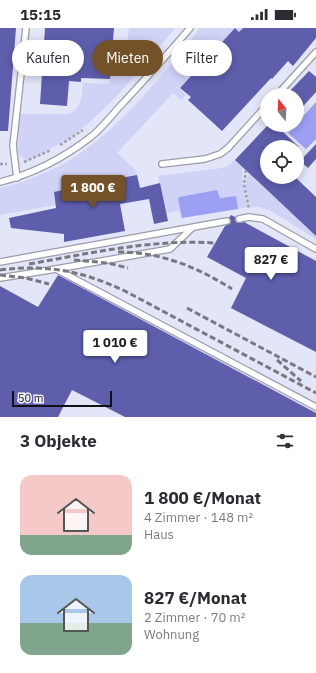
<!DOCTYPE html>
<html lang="de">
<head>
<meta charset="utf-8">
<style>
	body { margin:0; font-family:"IBM Plex Sans",sans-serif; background:#f2f2f3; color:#2b2b33; height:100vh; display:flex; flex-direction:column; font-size:15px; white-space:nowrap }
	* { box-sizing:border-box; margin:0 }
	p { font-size:13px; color:#7c7c81 }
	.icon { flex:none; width:22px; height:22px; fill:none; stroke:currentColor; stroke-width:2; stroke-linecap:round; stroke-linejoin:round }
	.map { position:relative; height:389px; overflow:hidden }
	.side { display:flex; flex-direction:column; background:#fff; flex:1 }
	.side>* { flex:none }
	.banner { position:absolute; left:12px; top:12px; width:292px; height:36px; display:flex; gap:8px }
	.needle { width:26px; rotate:342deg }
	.fabs { position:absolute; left:260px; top:60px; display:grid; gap:8px }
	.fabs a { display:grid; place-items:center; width:44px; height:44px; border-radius:50%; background:#fff; box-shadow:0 2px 10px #0003; font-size:20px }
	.scale { position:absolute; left:12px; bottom:10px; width:100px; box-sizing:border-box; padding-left:4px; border:2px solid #111115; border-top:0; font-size:11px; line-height:14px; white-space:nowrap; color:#111115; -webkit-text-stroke:3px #f0f1fd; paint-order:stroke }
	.price { position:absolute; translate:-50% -34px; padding:0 9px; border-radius:4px; background:#fff; color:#222; font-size:13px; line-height:26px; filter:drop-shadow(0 1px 2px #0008) }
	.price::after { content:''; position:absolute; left:50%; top:24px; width:12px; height:9px; margin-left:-6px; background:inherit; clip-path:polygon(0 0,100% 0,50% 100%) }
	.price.active { background:#735229; color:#fff }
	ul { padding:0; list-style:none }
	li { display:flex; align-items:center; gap:12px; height:100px; padding:0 20px }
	li span { display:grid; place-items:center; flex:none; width:112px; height:80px; border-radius:12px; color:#555 }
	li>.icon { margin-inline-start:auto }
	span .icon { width:48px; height:48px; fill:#fffc; stroke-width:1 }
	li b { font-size:17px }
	h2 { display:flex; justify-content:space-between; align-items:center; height:48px; padding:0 20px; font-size:17px }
	.pill { padding:0 14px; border-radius:18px; background:#fff; box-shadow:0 2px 10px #0003; font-size:14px; line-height:36px }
	.pill.active { background:#735229; color:#fff }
	.status { display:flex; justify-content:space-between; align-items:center; height:28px; padding:0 20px; background:#fff; direction:ltr }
	.status svg { height:11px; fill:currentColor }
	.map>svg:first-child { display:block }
	.built { fill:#e3e5f8; fill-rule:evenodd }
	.green { fill:#d0d3f6 }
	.water { fill:#9c9ff4 }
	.building { fill:#5e5ead }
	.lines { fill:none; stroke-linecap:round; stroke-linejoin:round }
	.service-casing { stroke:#9c9da8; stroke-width:8 }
	.path { stroke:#9fa0a9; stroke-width:2.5; stroke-dasharray:3 2; stroke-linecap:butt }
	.service { stroke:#fff; stroke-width:5.5 }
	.rail { stroke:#777880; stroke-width:3; stroke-dasharray:6 3; stroke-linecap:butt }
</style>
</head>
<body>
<div class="status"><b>15:15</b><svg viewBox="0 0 49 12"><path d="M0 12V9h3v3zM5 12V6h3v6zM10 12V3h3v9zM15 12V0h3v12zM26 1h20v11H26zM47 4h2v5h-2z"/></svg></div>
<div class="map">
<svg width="316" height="389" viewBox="0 0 316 389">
	<rect width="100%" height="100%" fill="#f0f1fd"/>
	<path class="built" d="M0 0H316V389H0ZM267 67H297V97H267ZM267 119H297V149H267Z"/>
	<g class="green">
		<path d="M129 0H175C149 31 123 64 93 91 74 109 50 122 26 132L18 126 19 86H68C82 81 82 68 83 55L109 56 110 42 125 28Z"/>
		<path d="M200 0H242L239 4 235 0 179 60 186 67 181 72 173 65 117 125 135 141 137 147 92 155 54 164 55 177 0 187V160C16 157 31 151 46 144 54 140 63 137 70 132 121 100 163 47 200 0Z"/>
		<path d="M235 132 243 140 242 151 247 179 238 181 236 168 219 170 218 163 178 171 182 190 181 191 179 183 166 185 158 148 221 140 227 138Z"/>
		<path d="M249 146 316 208V211L271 183 260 179H250C249 169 242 154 249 146Z"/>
	</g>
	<g class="water">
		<path d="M316 74V111L306 121 288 105 295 97H297V95Z"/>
		<path d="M217 162 220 170 236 168 238 181 182 190 178 171 179 169Z"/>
	</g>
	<g class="building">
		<path d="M0 0H16L8 103H0Z"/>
		<path d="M45 0H114L110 51 81 50V54L69 53 67 78 40 76Z"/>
		<path d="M235 0 239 4 243 0H316V10L293 38 288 33 272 51 271 50 222 103 188 72 191 69 180 60Z"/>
		<path d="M309 43 316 49V64L297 85V67H286Z"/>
		<path d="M268 97H286L281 102 299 119H267V149H295L316 169V208L235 132Z"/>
		<path d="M316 116V131L308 140 300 133Z"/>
		<path d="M137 147 140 160 160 155 168 193 154 196 149 171 120 176 125 203 64 214V206L11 200 9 190 56 180 54 164 92 155Z"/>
		<path d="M231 187 235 189V192L237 195 244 194 316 233V324L231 280 246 250 207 229 225 198 231 195 229 190Z"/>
		<path d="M58 247 316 385V389H125L72 362 58 389H0V258L38 279Z"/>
	</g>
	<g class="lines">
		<g class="service-casing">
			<g id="service">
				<path d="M277 67 316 24"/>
				<path d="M162 136 205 131 220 126 228 120 267 77"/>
				<path d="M17 150 13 118 26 0"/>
				<path d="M0 154C33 146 65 129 92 108 104 98 114 84 125 73 147 49 169 25 190 0"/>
				<path d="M239 191 249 189 263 191 316 221"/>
				<path d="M0 234 227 193"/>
				<path d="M56 241 170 221 192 200"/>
				<path d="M0 250 56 241 316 379"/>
			</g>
		</g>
		<g class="path">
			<path d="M60 117 83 102"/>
			<path d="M24 134 51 122"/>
			<path d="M0 136H7"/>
			<path d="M246 142 244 156 249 181"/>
		</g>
		<use href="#service" class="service"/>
		<g class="rail">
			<path d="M118 224C161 224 197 239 232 261"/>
			<path d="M74 232 108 235 128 240"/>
			<path d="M29 236C92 225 151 211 215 215"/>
			<path d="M0 242C48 236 82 243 125 263L316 365"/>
			<path d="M0 247 26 250 49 256"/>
			<path d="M187 280 316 349"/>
			<path d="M277 332 301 353"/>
		</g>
	</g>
</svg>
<div class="fabs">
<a><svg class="needle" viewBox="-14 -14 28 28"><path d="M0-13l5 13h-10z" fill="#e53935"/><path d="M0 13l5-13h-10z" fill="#7c7c81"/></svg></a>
<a><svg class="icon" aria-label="locate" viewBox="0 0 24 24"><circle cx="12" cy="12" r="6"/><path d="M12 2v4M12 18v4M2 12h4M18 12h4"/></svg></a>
</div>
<div class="scale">50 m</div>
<b class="price active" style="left:93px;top:181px">1 800 €</b>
<b class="price" style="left:271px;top:253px">827 €</b>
<b class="price" style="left:115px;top:336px">1 010 €</b>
<div class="banner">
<a class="pill">Kaufen</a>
<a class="pill active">Mieten</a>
<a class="pill">Filter</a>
</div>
</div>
<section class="side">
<h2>3 Objekte<svg class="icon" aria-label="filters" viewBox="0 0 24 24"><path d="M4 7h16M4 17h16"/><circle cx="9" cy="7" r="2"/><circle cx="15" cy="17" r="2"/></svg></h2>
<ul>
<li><span style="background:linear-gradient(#f6c9c9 75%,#7fa58c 0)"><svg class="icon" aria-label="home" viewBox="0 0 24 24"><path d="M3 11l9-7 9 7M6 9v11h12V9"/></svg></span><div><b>1 800 €/Monat</b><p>4 Zimmer · 148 m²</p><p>Haus</p></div></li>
<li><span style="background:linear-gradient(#a9c7e8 60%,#7fa58c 0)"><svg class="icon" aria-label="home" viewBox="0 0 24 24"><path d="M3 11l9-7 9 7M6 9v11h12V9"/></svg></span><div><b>827 €/Monat</b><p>2 Zimmer · 70 m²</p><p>Wohnung</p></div></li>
</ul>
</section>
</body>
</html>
